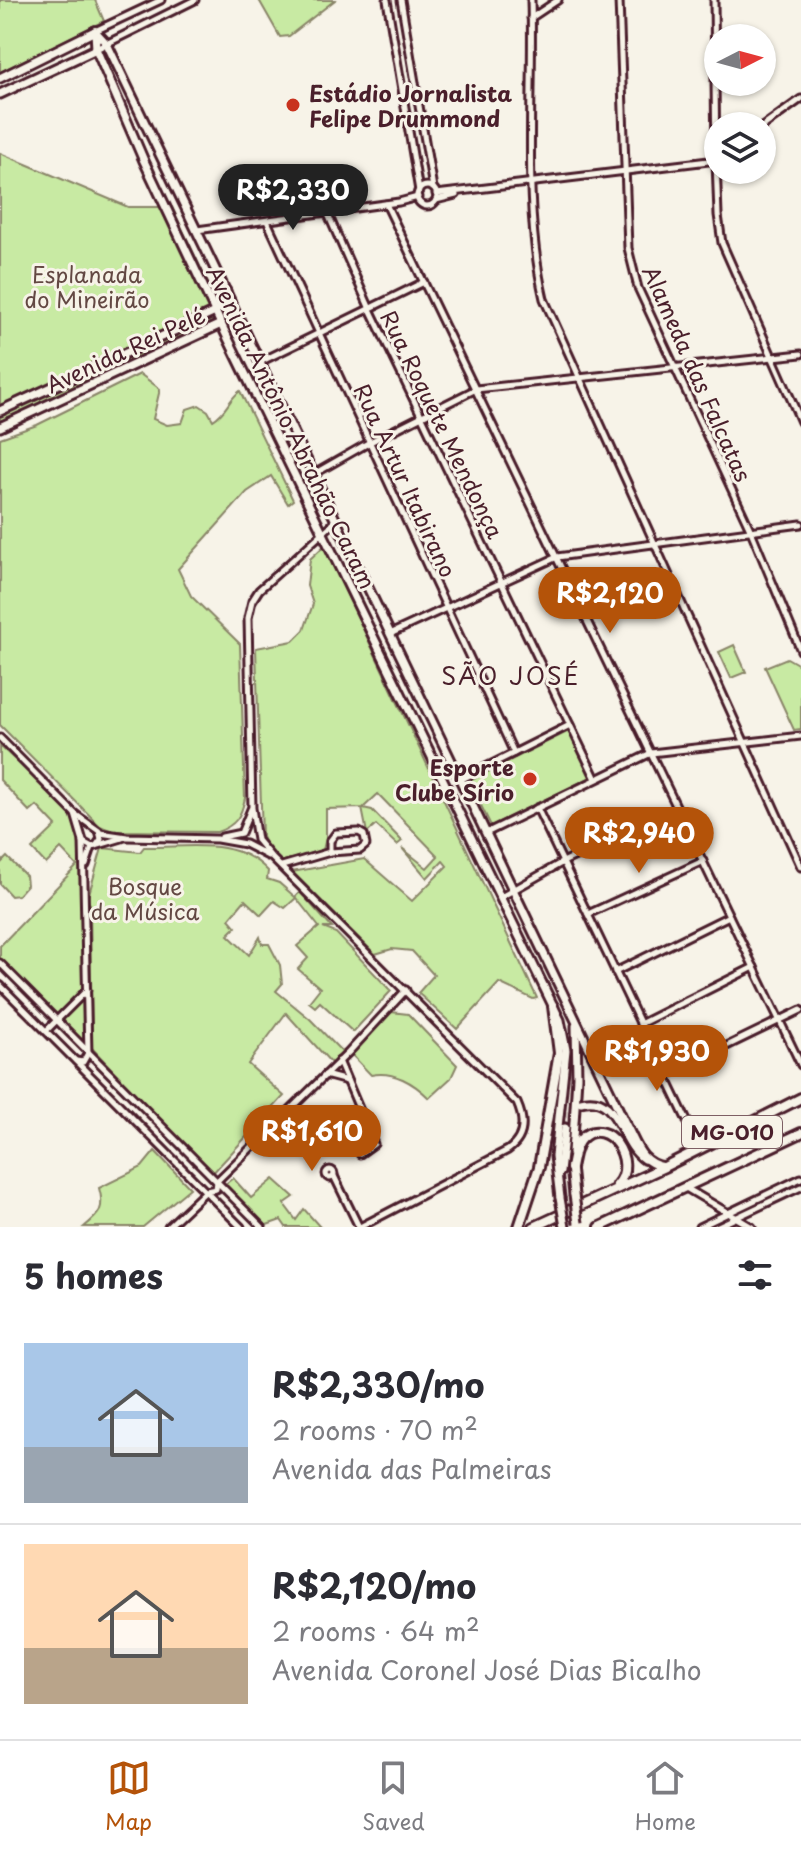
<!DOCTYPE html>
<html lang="en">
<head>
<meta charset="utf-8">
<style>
	body { margin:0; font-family:"Playpen Sans",sans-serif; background:#f2f2f3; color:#2b2b33; height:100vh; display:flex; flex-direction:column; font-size:30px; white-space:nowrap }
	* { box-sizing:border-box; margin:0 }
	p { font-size:26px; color:#7c7c81 }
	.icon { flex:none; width:44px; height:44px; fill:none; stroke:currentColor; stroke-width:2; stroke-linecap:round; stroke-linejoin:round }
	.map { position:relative; height:1227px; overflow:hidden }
	.sheet { display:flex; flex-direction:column; background:#fff; flex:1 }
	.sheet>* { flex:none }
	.needle { width:52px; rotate:84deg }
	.fabs { position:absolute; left:704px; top:24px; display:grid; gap:16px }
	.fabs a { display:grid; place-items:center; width:72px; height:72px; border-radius:50%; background:#fff; box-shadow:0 2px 6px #0004; font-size:40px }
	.price { position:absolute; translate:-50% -68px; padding:0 18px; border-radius:28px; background:#b45309; color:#fff; font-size:26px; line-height:52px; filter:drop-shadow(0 2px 4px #0008) }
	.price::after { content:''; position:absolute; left:50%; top:48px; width:24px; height:18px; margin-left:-12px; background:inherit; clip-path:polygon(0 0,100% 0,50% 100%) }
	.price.current { background:#222; color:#fff }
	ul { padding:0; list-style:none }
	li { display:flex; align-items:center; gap:24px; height:200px; padding:0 24px }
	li+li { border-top:2px solid #e1e1e2 }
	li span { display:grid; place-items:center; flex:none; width:224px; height:160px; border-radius:0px; color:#555 }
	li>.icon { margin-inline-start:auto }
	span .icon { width:96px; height:96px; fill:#fffc; stroke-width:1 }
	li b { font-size:34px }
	h2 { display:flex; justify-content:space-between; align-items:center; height:96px; padding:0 24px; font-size:34px }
	.menu { display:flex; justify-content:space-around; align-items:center; height:112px; border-top:2px solid #e1e1e2; background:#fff; font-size:22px; color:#7c7c81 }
	.menu a { display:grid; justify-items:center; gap:4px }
	.menu .current { color:#b45309 }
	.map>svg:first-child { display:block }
	.green { fill:#c8eaa3; stroke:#898467; stroke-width:2 }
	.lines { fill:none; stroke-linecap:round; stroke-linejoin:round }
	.major-tunnel { stroke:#d4c9c2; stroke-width:7; stroke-dasharray:7 3.5; stroke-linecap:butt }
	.minor-casing { stroke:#4a1f2b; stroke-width:11 }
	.major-casing { stroke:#4a1f2b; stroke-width:13 }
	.highway-casing { stroke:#4a1f2b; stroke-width:14 }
	.minor { stroke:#f7f3e8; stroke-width:5 }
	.major { stroke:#f7f3e8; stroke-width:7 }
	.highway { stroke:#f7f3e8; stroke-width:8 }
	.major-bridge-casing { stroke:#4a1f2b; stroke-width:13; stroke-linecap:butt }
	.major-bridge { stroke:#f7f3e8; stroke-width:7 }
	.poi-dot { fill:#c8321e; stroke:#f7f3e8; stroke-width:3 }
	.labels { text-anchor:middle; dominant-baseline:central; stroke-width:6; stroke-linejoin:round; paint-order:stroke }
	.shield { fill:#f7f3e8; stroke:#7e5f64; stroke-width:2 }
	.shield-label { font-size:20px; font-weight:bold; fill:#4a1f2b }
	.poi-label { font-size:22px; font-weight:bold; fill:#4a1f2b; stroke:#f7f3e8; text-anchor:start }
	.park-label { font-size:22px; fill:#634843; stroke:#f7f3e8 }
	.street-label { font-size:22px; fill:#4a1f2b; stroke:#f7f3e8 }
	.neighbourhood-label { font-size:24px; letter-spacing:2px; fill:#4a1f2b; stroke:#f7f3e8 }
</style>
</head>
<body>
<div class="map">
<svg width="801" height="1227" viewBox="0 0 801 1227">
	<rect width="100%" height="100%" fill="#f7f3e8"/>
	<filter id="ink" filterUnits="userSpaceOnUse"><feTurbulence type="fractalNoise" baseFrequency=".0125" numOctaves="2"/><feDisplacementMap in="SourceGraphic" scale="16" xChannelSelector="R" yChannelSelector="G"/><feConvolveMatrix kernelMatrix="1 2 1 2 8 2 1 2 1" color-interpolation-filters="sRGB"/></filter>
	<g filter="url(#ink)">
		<g class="green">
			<path d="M0 0H95L104 21 0 72Z"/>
			<path d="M259 0H335L289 36 280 37Z"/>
			<path d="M0 153 128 207H172L224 317 0 425Z"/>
			<path d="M140 374 160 389 153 419 167 425 182 423 187 409 199 405 208 411 213 420C226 413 228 400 240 391L293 500 288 504 271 476 247 492 178 569 191 596 240 644 245 798C241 817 236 825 217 832L112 831 100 826 0 725V438L37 425Z"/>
			<path d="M324 546 537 998 533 999 499 983 457 1029 418 993 434 975 412 951 392 949 375 954 292 872 364 859 412 901 447 866 443 861 427 878 402 848 427 868 438 856 378 794 363 808 372 810 402 841 397 845 376 825 367 833 362 808 326 809V838L323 850 281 862 266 846 262 837 256 648 293 641 304 630 313 604 307 586 310 559Z"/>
			<path d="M734 645 746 672 731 678 719 652Z"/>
			<path d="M787 658 801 666V729L794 730 765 667Z"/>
			<path d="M569 731 591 777 491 826 469 781Z"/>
			<path d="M0 746 75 815 80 835 86 987 68 1008 88 989V1053L0 958V946L77 866 61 849 46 864 32 849 56 826 37 806 30 812 0 780Z"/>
			<path d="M144 847C187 848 236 836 268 871L267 879 279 883 295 897 300 892 332 928H323L336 933 391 991 353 1032 320 1002 315 1007 309 1002 320 988 298 969 308 958 297 946 319 927 296 898 285 908 274 901 261 915 245 900 229 919 236 927 228 935 249 955 260 937 262 944H269L280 965 282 984 276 991 310 1019 343 1053 332 1064 286 1013 248 1064 284 1096 211 1175 92 1048 90 904 87 901 102 848 140 852Z"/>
			<path d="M7 857 26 876 27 885 18 895 11 896 0 884V864Z"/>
			<path d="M391 1012 408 1014 457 1065 451 1078 429 1098C414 1083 393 1070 371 1075L350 1053Z"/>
			<path d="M155 1151 190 1188 143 1227H84C100 1214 105 1209 99 1188L142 1167Z"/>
			<path d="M233 1178 251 1198 274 1179 294 1197 284 1204 296 1220 304 1209 320 1227H286L281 1220 264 1226 224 1185Z"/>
		</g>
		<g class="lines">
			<path class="major-tunnel" d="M565 1128 566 1117 576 1106"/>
			<g class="minor-casing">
				<g id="minor">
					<path d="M387 0 419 191"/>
					<path d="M401 0 433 188"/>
					<path d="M531 0C534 96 522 206 544 299L801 867"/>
					<path d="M619 0 628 248 638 288 751 531 801 651"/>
					<path d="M714 0 716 161 718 215 722 243 801 422"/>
					<path d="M531 18 558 0"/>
					<path d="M95 31 161 0"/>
					<path d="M96 49 195 0"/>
					<path d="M762 127 801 99"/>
					<circle cx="427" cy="196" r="10"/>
					<path d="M436 194 717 160"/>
					<path d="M436 200 456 195"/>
					<path d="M386 204 801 1065"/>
					<path d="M327 212 370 309 596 779"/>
					<path d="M267 221 514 753"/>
					<path d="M197 230 399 202 418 197"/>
					<path d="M260 362 424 282"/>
					<path d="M314 474 370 442 476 389 801 354"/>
					<path d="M336 521 259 590 252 601 248 618 252 808 257 840 272 858 517 1103C525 1121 525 1138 508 1150L360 1227"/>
					<path d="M390 634 557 557 801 524"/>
					<path d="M0 738 75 814 99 831 101 839 96 846"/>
					<path d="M460 780 570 725"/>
					<path d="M537 808 700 1148"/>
					<path d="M75 814 83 841 88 1053 83 1062 76 1061"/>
					<path d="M100 833 127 837 217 839 245 844 268 856"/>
					<path d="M486 833 651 753 801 736"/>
					<path d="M222 837 241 833 251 809"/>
					<path d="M83 842 92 847 122 838"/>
					<path d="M86 865 92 847"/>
					<path d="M282 866 330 852 360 850 366 845 364 835 359 832 336 833 330 841V852"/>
					<path d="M501 897 563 862 677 808"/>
					<path d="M588 914 703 861"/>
					<path d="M0 963 262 1227"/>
					<path d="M615 972 729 916"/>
					<path d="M0 985 241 1227"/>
					<path d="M640 1024 754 967"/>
					<path d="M46 1031 87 990"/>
					<path d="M339 1061 374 1144 360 1154"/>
					<path d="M325 1075 347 1081"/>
					<path d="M665 1076 801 1010"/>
					<circle cx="330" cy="1174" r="4"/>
					<path d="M334 1176 359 1227"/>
					<path d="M686 1188 752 1227"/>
					<path d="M168 1227 206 1191 216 1189 217 1181 348 1053 406 990"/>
					<path d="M699 1227 801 1178"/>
					<path d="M716 1227 801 1187"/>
				</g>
			</g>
			<g class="major-casing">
				<g id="major">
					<path d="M95 31 107 44 626 1125C637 1145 640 1163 664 1167"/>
					<path d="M95 31 96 49 144 161 221 324 560 1020 566 1050 555 1156 560 1198"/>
					<path d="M0 78 95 31"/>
					<path d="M0 94 96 49"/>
					<path d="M0 411 215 312 224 303 226 291"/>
					<path d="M0 427 221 324"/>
					<path d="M581 1102C619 1092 619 1142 644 1159"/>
					<path d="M572 1153 577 1077 576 1026"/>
					<path d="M571 1166 574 1195"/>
					<path d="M560 1172 565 1128"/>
				</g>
			</g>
			<g class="highway-casing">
				<g id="highway">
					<path d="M571 1168C573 1159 574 1145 582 1138 607 1115 639 1162 617 1185"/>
					<path d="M519 1227 539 1167 559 1053 553 1006"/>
					<path d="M534 1227 664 1167 801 1098"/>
					<path d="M600 1227 801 1133"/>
				</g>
			</g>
			<use href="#minor" class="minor"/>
			<use href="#major" class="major"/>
			<use href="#highway" class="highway"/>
			<g class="major-bridge-casing">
				<g id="major-bridge">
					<path d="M574 1195 578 1223"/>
					<path d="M560 1198 565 1227"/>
				</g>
			</g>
			<use href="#major-bridge" class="major-bridge"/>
		</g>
	</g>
	<g class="poi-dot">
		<circle cx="293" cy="105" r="8"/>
		<circle cx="530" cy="779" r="8"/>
	</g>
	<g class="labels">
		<rect class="shield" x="682" y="1116" width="100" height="32" rx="6"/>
		<g class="shield-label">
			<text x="732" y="1132">MG-010</text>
		</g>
		<g class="poi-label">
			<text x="309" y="92">Estádio Jornalista<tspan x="309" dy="25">Felipe Drummond</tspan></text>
			<text x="514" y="766" text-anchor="end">Esporte<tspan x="514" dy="25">Clube Sírio</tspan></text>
		</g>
		<g class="park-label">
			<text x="87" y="273">Esplanada<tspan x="87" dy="25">do Mineirão</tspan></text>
			<text x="145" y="885">Bosque<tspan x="145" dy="25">da Música</tspan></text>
		</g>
		<g class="street-label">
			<text transform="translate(125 349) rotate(-25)">Avenida Rei Pelé</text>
			<text transform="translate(698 373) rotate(66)">Alameda das Falcatas</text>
			<text transform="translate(443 424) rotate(64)">Rua Roquete Mendonça</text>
			<text transform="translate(292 427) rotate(64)">Avenida Antônio Abrahão Caram</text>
			<text transform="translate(406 480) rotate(65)">Rua Artur Itabirano</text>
		</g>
		<g class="neighbourhood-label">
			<text x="511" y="675">SÃO JOSÉ</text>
		</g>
	</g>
</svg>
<div class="fabs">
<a><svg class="needle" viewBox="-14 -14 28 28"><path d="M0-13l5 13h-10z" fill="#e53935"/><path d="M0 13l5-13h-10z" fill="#7c7c81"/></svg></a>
<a><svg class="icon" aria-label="layers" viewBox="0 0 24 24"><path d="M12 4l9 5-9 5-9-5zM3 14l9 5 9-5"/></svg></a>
</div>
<b class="price current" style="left:293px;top:232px">R$2,330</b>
<b class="price" style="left:610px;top:635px">R$2,120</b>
<b class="price" style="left:639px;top:875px">R$2,940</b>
<b class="price" style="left:657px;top:1093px">R$1,930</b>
<b class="price" style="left:312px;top:1173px">R$1,610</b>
</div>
<section class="sheet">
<h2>5 homes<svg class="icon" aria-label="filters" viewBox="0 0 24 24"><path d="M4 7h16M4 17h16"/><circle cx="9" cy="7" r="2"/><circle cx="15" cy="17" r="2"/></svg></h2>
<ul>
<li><span style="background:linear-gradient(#a9c7e8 65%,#9aa5b1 0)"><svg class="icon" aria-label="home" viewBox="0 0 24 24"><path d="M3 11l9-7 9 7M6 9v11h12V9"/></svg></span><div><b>R$2,330/mo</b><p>2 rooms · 70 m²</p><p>Avenida das Palmeiras</p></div></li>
<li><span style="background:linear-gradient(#ffd9b3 65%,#b9a48a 0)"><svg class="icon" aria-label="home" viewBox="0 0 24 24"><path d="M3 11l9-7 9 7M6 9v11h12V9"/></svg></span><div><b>R$2,120/mo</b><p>2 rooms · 64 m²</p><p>Avenida Coronel José Dias Bicalho</p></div></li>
</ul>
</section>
<nav class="menu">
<a class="current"><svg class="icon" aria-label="map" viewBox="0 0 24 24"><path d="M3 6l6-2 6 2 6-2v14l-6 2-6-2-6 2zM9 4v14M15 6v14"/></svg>Map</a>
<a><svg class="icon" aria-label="saved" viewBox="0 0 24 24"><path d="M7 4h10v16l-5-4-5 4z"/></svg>Saved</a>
<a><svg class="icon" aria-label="home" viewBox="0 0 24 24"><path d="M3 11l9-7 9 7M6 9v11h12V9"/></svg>Home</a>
</nav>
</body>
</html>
